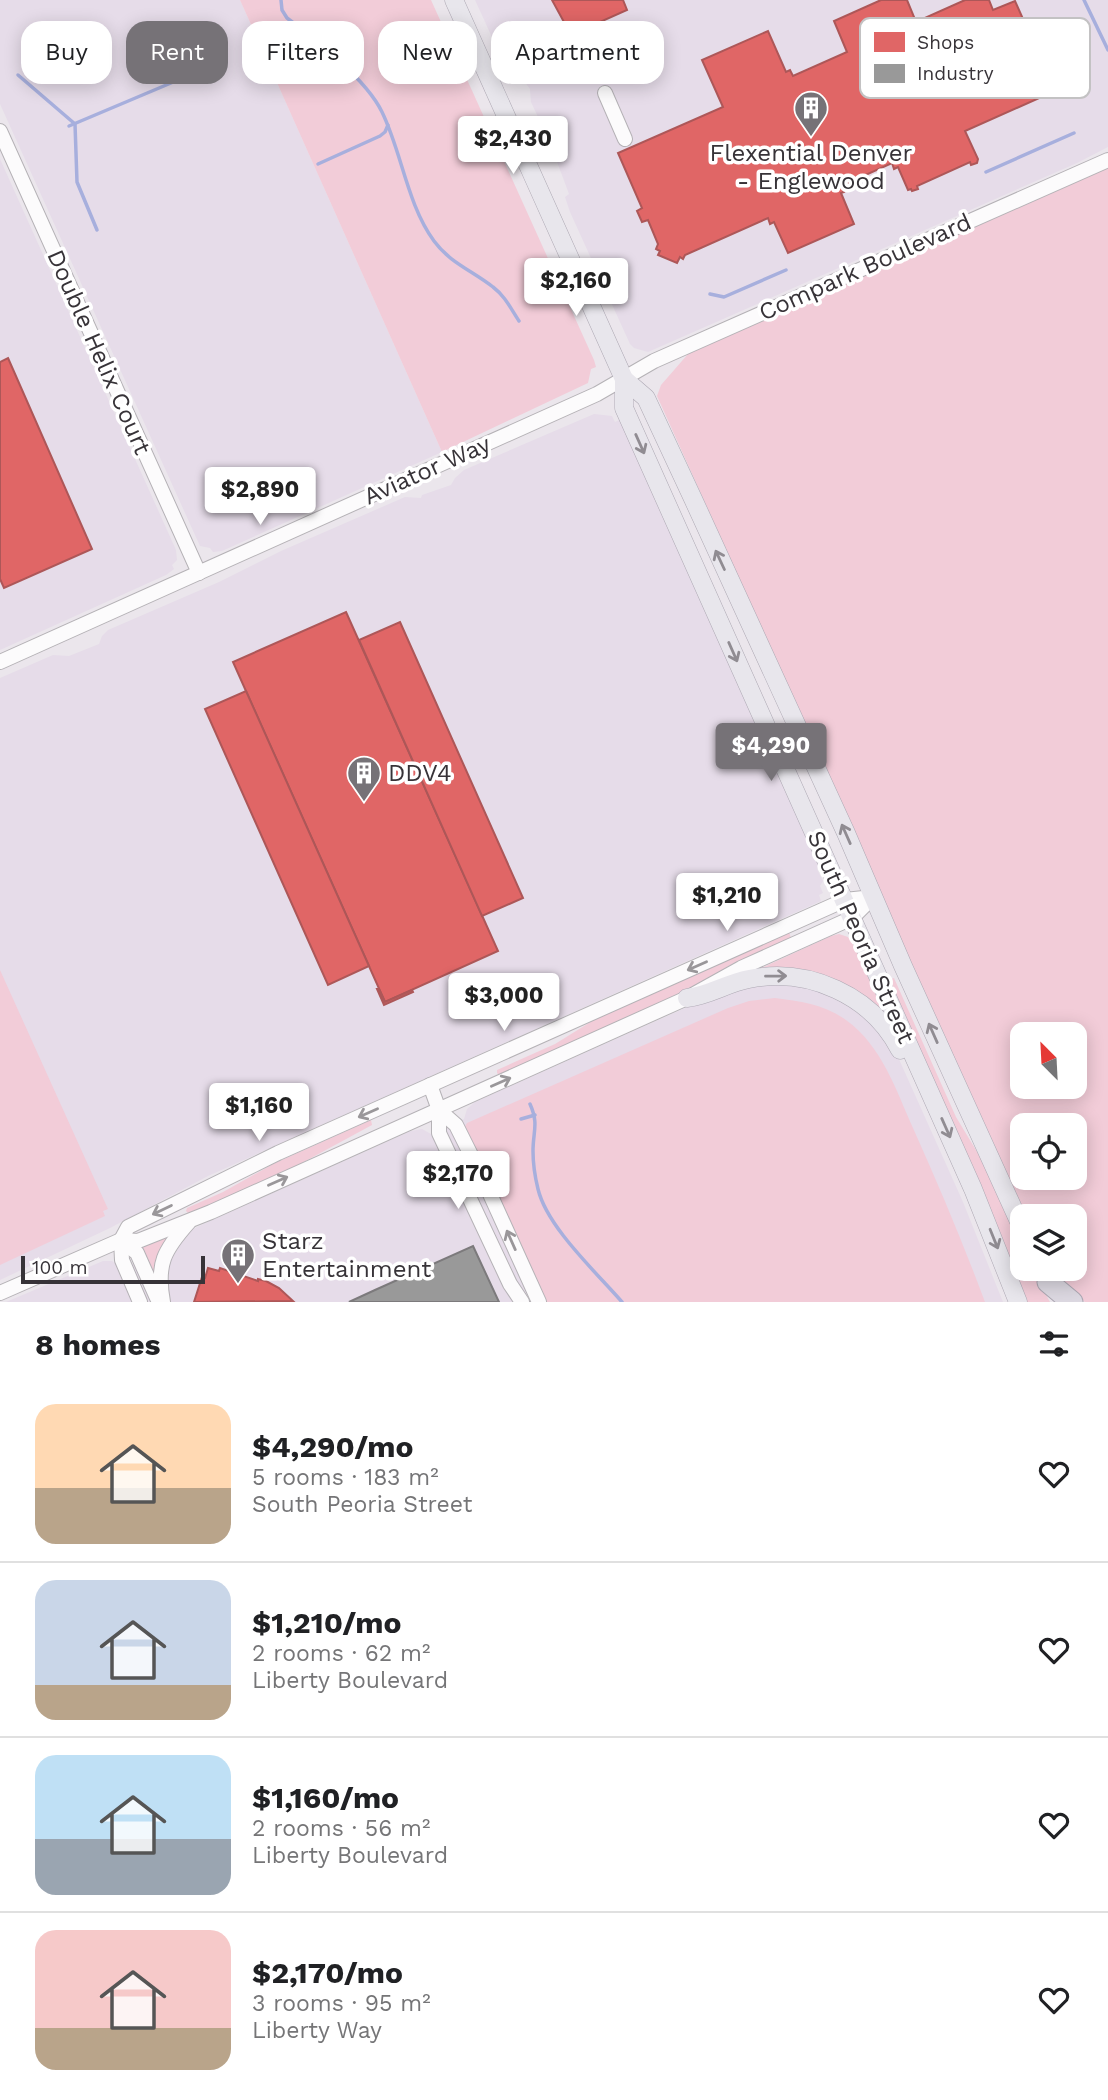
<!DOCTYPE html>
<html lang="en">
<head>
<meta charset="utf-8">
<style>
	body { margin:0; font-family:"Work Sans",sans-serif; background:#f6f6f6; color:#202124; height:100vh; display:flex; flex-direction:column; font-size:26px; white-space:nowrap }
	* { box-sizing:border-box; margin:0 }
	p { font-size:23px; color:#757577 }
	.icon { flex:none; width:38px; height:38px; fill:none; stroke:currentColor; stroke-width:2; stroke-linecap:round; stroke-linejoin:round }
	.map { position:relative; height:1302px; overflow:hidden }
	.sheet { display:flex; flex-direction:column; background:#fff; flex:1 }
	.sheet>* { flex:none }
	.guide { position:absolute; left:21px; top:21px; width:700px; height:63px; display:flex; gap:14px }
	.needle { width:46px; rotate:336deg }
	.buttons { position:absolute; left:1010px; top:1022px; display:grid; gap:14px }
	.buttons a { display:grid; place-items:center; width:77px; height:77px; border-radius:14px; background:#fff; box-shadow:0 4px 18px #0003; font-size:35px }
	.scale { position:absolute; left:21px; bottom:18px; width:184px; box-sizing:border-box; padding-left:7px; border:4px solid #373338; border-top:0; font-size:19px; line-height:24px; white-space:nowrap; color:#373338; -webkit-text-stroke:5px #fff; paint-order:stroke }
	.price { position:absolute; translate:-50% -60px; padding:0 16px; border-radius:7px; background:#fff; color:#222; font-size:23px; line-height:46px; filter:drop-shadow(0 2px 4px #0008) }
	.price::after { content:''; position:absolute; left:50%; top:42px; width:21px; height:16px; margin-left:-10px; background:inherit; clip-path:polygon(0 0,100% 0,50% 100%) }
	.price.active { background:#767277; color:#fff }
	ul { padding:0; list-style:none }
	li { display:flex; align-items:center; gap:21px; height:175px; padding:0 35px }
	li+li { border-top:2px solid #e0e0e0 }
	li span { display:grid; place-items:center; flex:none; width:196px; height:140px; border-radius:21px; color:#555 }
	li>.icon { margin-inline-start:auto }
	span .icon { width:84px; height:84px; fill:#fffc; stroke-width:1 }
	li b { font-size:30px }
	h2 { display:flex; justify-content:space-between; align-items:center; height:84px; padding:0 35px; font-size:30px }
	.chip { padding:0 24px; border-radius:21px; background:#fff; box-shadow:0 4px 18px #0003; font-size:24px; line-height:63px }
	.chip.active { background:#767277; color:#fff }
	.map>svg:first-child { display:block }
	.built { fill:#e6dce9 }
	.green { fill:#f2ccd8; fill-rule:evenodd }
	.shops { fill:#e06666; stroke:#ad5758; stroke-width:2 }
	.industry { fill:#999; stroke:#7c7a7c; stroke-width:2 }
	.lines { fill:none; stroke-linecap:round; stroke-linejoin:round }
	.stream { stroke:#a7afdd; stroke-width:3.5 }
	.minor-casing { stroke:#b5b2b6; stroke-width:16 }
	.major-casing { stroke:#ada8b3; stroke-width:19 }
	.highway-casing { stroke:#ada8b3; stroke-width:23 }
	.minor { stroke:#fcfbfc; stroke-width:14 }
	.major { stroke:#e8e6ec; stroke-width:18 }
	.highway { stroke:#dcd8e1; stroke-width:21 }
	.oneway { stroke:#908c92 }
	.oneway2 { stroke:#9a979a }
	.labels { text-anchor:middle; dominant-baseline:central; stroke-width:7; stroke-linejoin:round; paint-order:stroke }
	.poi-label { font-size:24px; fill:#373338; stroke:#fff; text-anchor:start }
	.street-label { font-size:24px; fill:#373338; stroke:#fff }
	.key { fill:#fff; stroke:#c3c2c3; stroke-width:2 }
	.key-label { font-size:19px; fill:#373338 }
</style>
</head>
<body>
<div class="map">
<svg width="1108" height="1302" viewBox="0 0 1108 1302">
	<rect width="100%" height="100%" fill="#ebe6ec"/>
	<g class="built">
		<path d="M0 0H240L442 452 222 551 213 552 210 548 200 546 0 104Z"/>
		<path d="M475 0H1108V147L1077 163 648 352 634 348 630 344 570 212 565 197 569 194 550 143 531 102 530 89 519 74 512 75 508 72Z"/>
		<path d="M0 159 176 550 177 560 172 565 174 569 166 575 0 650Z"/>
		<path d="M594 414 612 416 615 422 621 419 821 867 817 869 823 881 820 886 823 893 819 895 821 901 208 1176 110 1228 0 1280V678L53 655 69 656 99 644 102 636 108 630 219 582 281 551 405 497 421 498 422 495 451 485 455 478 464 470Z"/>
		<path d="M763 982 811 986 863 1013 898 1057 963 1202 1003 1302H6L103 1261H112L122 1269 172 1247 189 1231 197 1227 411 1131 422 1129 431 1134 464 1119 467 1109 475 1102 712 996Z"/>
	</g>
	<g class="green">
		<path d="M240 0H431L594 360 596 367 591 369 588 383 442 452Z"/>
		<path d="M1108 168V1302H1085L1080 1299 1064 1285 1053 1269H1074V1216H1028L1021 1205C897 937 779 666 657 396L661 385 688 354ZM1022 1034H1074V1087H1022ZM1022 1125H1074V1178H1022Z"/>
		<path d="M789 932 791 938 732 964 686 991 499 1075 497 1073V1070L555 1044 597 1018Z"/>
		<path d="M839 934 848 937 855 946 886 1018 873 1007 759 969 831 936Z"/>
		<path d="M0 970 108 1209 103 1211 105 1216 0 1265Z"/>
		<path d="M894 978 956 1117 982 1160 1022 1247V1269H1032L1050 1302H1026L888 980Z"/>
		<path d="M775 998C800 1001 826 1005 846 1020 882 1046 896 1090 913 1128 939 1186 963 1243 985 1302H546L464 1128 467 1123 728 1008 749 1001Z"/>
		<path d="M371 1120 372 1125 300 1164 189 1214 186 1211 187 1208 223 1192 275 1163Z"/>
		<path d="M170 1233 156 1281 140 1246Z"/>
	</g>
	<g class="shops">
		<path d="M552 0H623L627 10 571 35Z"/>
		<path d="M881 0H907L916 22 965 0H989L993 10 1015 1 1055 91 965 131 978 159 977 163 971 165 970 162 917 186 918 189 912 191 911 189 908 190 898 167 894 169 892 163 841 186 844 192 841 193 854 224 788 253 774 222 770 224 768 218 685 255 683 259 680 257 677 263 658 255 660 251 656 249 658 244 648 220 642 222 637 211 642 208 618 153 723 107 702 60 768 31 786 72 790 70 793 76 847 52 834 21Z"/>
		<path d="M8 358 92 549 4 588 0 579V362Z"/>
		<path d="M346 612 498 951 385 1002 233 662Z"/>
		<path d="M400 622 523 898 482 916 359 640Z"/>
		<path d="M246 691 369 966 328 985 205 709Z"/>
		<path d="M377 989H379L385 1002 412 990 413 992 384 1005Z"/>
		<path d="M208 1268 219 1271 220 1268 258 1281V1279L266 1281 279 1288 293 1301 194 1302 202 1277 205 1278Z"/>
	</g>
	<path class="industry" d="M473 1246 499 1302H349L375 1290Z"/>
	<g class="lines">
		<g class="stream">
			<path d="M281 0 282 10 287 18C316 40 366 79 382 112 402 153 407 204 434 241 450 263 473 271 493 287 505 296 511 309 519 321"/>
			<path d="M1084 0 1108 50"/>
			<path d="M269 38 289 29 292 23"/>
			<path d="M18 75 75 124 77 182 97 230"/>
			<path d="M69 126 197 72"/>
			<path d="M318 164 380 136 385 132 388 125"/>
			<path d="M986 172 1074 133"/>
			<path d="M710 294 724 297 786 270"/>
			<path d="M530 1104C539 1124 533 1131 533 1151 533 1164 535 1177 538 1189 547 1227 596 1272 622 1302"/>
			<path d="M521 1119 535 1115"/>
		</g>
		<g class="minor-casing">
			<g id="minor">
				<path d="M605 93 625 139"/>
				<path d="M0 131 199 573"/>
				<path d="M0 662 597 394 654 361 1108 160"/>
				<path d="M430 1085 439 1110V1133L510 1284 522 1302"/>
				<path d="M439 1110 456 1125 485 1183 539 1302"/>
				<path d="M121 1240 128 1227 278 1153 845 900 873 897"/>
				<path d="M121 1240 137 1253 157 1298"/>
				<path d="M121 1240 122 1260 140 1302"/>
				<path d="M0 1293 121 1240 138 1241 211 1212 687 998 741 968 852 918 873 897"/>
				<path d="M163 1302C156 1264 164 1250 189 1222"/>
			</g>
		</g>
		<g class="major-casing">
			<g id="major">
				<path d="M454 0 624 379V408L973 1189 1018 1302"/>
				<path d="M624 379 646 398 694 501 846 833 903 966 1022 1228"/>
				<path d="M687 998C708 996 727 983 749 979 808 967 872 995 900 1050"/>
			</g>
		</g>
		<g class="highway-casing">
			<path id="highway" d="M1048 1282 1072 1302"/>
		</g>
		<use href="#minor" class="minor"/>
		<use href="#major" class="major"/>
		<use href="#highway" class="highway"/>
	</g>
	<defs><path id="oneway-shaft" d="M-6 0H5M1.5-3L5.5 0L1.5 3" fill="none" stroke-width="1.6" stroke-linecap="round" stroke-linejoin="round" transform="scale(1.75)"/></defs>
	<g class="oneway">
		<use href="#oneway-shaft" transform="translate(640 444) rotate(66)"/>
		<use href="#oneway-shaft" transform="translate(720 560) rotate(-115)"/>
		<use href="#oneway-shaft" transform="translate(733 652) rotate(66)"/>
		<use href="#oneway-shaft" transform="translate(846 834) rotate(-114)"/>
		<use href="#oneway-shaft" transform="translate(776 976) rotate(-1)"/>
		<use href="#oneway-shaft" transform="translate(933 1033) rotate(-114)"/>
		<use href="#oneway-shaft" transform="translate(946 1128) rotate(66)"/>
		<use href="#oneway-shaft" transform="translate(994 1239) rotate(68)"/>
	</g>
	<g class="oneway2">
		<use href="#oneway-shaft" transform="translate(697 966) rotate(156)"/>
		<use href="#oneway-shaft" transform="translate(501 1082) rotate(-24)"/>
		<use href="#oneway-shaft" transform="translate(368 1113) rotate(156)"/>
		<use href="#oneway-shaft" transform="translate(278 1181) rotate(-24)"/>
		<use href="#oneway-shaft" transform="translate(162 1210) rotate(154)"/>
		<use href="#oneway-shaft" transform="translate(511 1240) rotate(-114)"/>
	</g>
	<defs>
		<g id="building-pin" transform="scale(1.75)"><path d="M0 17L-7.5 6A9.5 9.5 0 1 1 7.5 6Z" fill="#767277" stroke="#fff"/><path d="M-4-6H4V6H1V3H-1V6H-4ZM-2.5-4.3h1.7v1.8h-1.7ZM.8-4.3h1.7v1.8H.8ZM-2.5-1h1.7V.8h-1.7ZM.8-1h1.7V.8H.8Z" fill="#fff"/></g>
	</defs>
	<g fill-rule="evenodd">
		<use href="#building-pin" x="811" y="108"/>
		<use href="#building-pin" x="364" y="773"/>
		<use href="#building-pin" x="238" y="1255"/>
	</g>
	<g class="labels">
		<g class="poi-label">
			<text x="811" y="153" text-anchor="middle">Flexential Denver<tspan x="811" dy="28">- Englewood</tspan></text>
			<text x="388" y="773">DDV4</text>
			<text x="262" y="1241">Starz<tspan x="262" dy="28">Entertainment</tspan></text>
		</g>
		<g class="street-label">
			<text transform="translate(865 267) rotate(-24)">Compark Boulevard</text>
			<text transform="translate(99 352) rotate(66)">Double Helix Court</text>
			<text transform="translate(427 470) rotate(-24)">Aviator Way</text>
			<text transform="translate(861 937) rotate(66)">South Peoria Street</text>
		</g>
	</g>
	<rect x="860" y="18" width="230" height="80" rx="10" class="key"/>
	<rect x="874" y="32" width="31" height="20" fill="#e06666"/>
	<rect x="874" y="64" width="31" height="19" fill="#999"/>
	<g class="key-label">
		<text x="917" y="49">Shops</text>
		<text x="917" y="80">Industry</text>
	</g>
</svg>
<div class="buttons">
<a><svg class="needle" viewBox="-14 -14 28 28"><path d="M0-13l5 13h-10z" fill="#e53935"/><path d="M0 13l5-13h-10z" fill="#757577"/></svg></a>
<a><svg class="icon" aria-label="locate" viewBox="0 0 24 24"><circle cx="12" cy="12" r="6"/><path d="M12 2v4M12 18v4M2 12h4M18 12h4"/></svg></a>
<a><svg class="icon" aria-label="layers" viewBox="0 0 24 24"><path d="M12 4l9 5-9 5-9-5zM3 14l9 5 9-5"/></svg></a>
</div>
<div class="scale">100 m</div>
<b class="price" style="left:513px;top:176px">$2,430</b>
<b class="price" style="left:576px;top:318px">$2,160</b>
<b class="price" style="left:260px;top:527px">$2,890</b>
<b class="price active" style="left:771px;top:783px">$4,290</b>
<b class="price" style="left:727px;top:933px">$1,210</b>
<b class="price" style="left:504px;top:1033px">$3,000</b>
<b class="price" style="left:259px;top:1143px">$1,160</b>
<b class="price" style="left:458px;top:1211px">$2,170</b>
<div class="guide">
<a class="chip">Buy</a>
<a class="chip active">Rent</a>
<a class="chip">Filters</a>
<a class="chip">New</a>
<a class="chip">Apartment</a>
</div>
</div>
<section class="sheet">
<h2>8 homes<svg class="icon" aria-label="filters" viewBox="0 0 24 24"><path d="M4 7h16M4 17h16"/><circle cx="9" cy="7" r="2"/><circle cx="15" cy="17" r="2"/></svg></h2>
<ul>
<li><span style="background:linear-gradient(#ffd9b3 60%,#b9a48a 0)"><svg class="icon" aria-label="home" viewBox="0 0 24 24"><path d="M3 11l9-7 9 7M6 9v11h12V9"/></svg></span><div><b>$4,290/mo</b><p>5 rooms · 183 m²</p><p>South Peoria Street</p></div><svg class="icon" aria-label="heart" viewBox="0 0 24 24"><path d="M12 20l-8-8c-3-5 5-10 8-4 3-6 11-1 8 4z"/></svg></li>
<li><span style="background:linear-gradient(#c9d6e8 75%,#b9a48a 0)"><svg class="icon" aria-label="home" viewBox="0 0 24 24"><path d="M3 11l9-7 9 7M6 9v11h12V9"/></svg></span><div><b>$1,210/mo</b><p>2 rooms · 62 m²</p><p>Liberty Boulevard</p></div><svg class="icon" aria-label="heart" viewBox="0 0 24 24"><path d="M12 20l-8-8c-3-5 5-10 8-4 3-6 11-1 8 4z"/></svg></li>
<li><span style="background:linear-gradient(#bfe0f5 60%,#9aa5b1 0)"><svg class="icon" aria-label="home" viewBox="0 0 24 24"><path d="M3 11l9-7 9 7M6 9v11h12V9"/></svg></span><div><b>$1,160/mo</b><p>2 rooms · 56 m²</p><p>Liberty Boulevard</p></div><svg class="icon" aria-label="heart" viewBox="0 0 24 24"><path d="M12 20l-8-8c-3-5 5-10 8-4 3-6 11-1 8 4z"/></svg></li>
<li><span style="background:linear-gradient(#f6c9c9 70%,#b9a48a 0)"><svg class="icon" aria-label="home" viewBox="0 0 24 24"><path d="M3 11l9-7 9 7M6 9v11h12V9"/></svg></span><div><b>$2,170/mo</b><p>3 rooms · 95 m²</p><p>Liberty Way</p></div><svg class="icon" aria-label="heart" viewBox="0 0 24 24"><path d="M12 20l-8-8c-3-5 5-10 8-4 3-6 11-1 8 4z"/></svg></li>
</ul>
</section>
</body>
</html>
